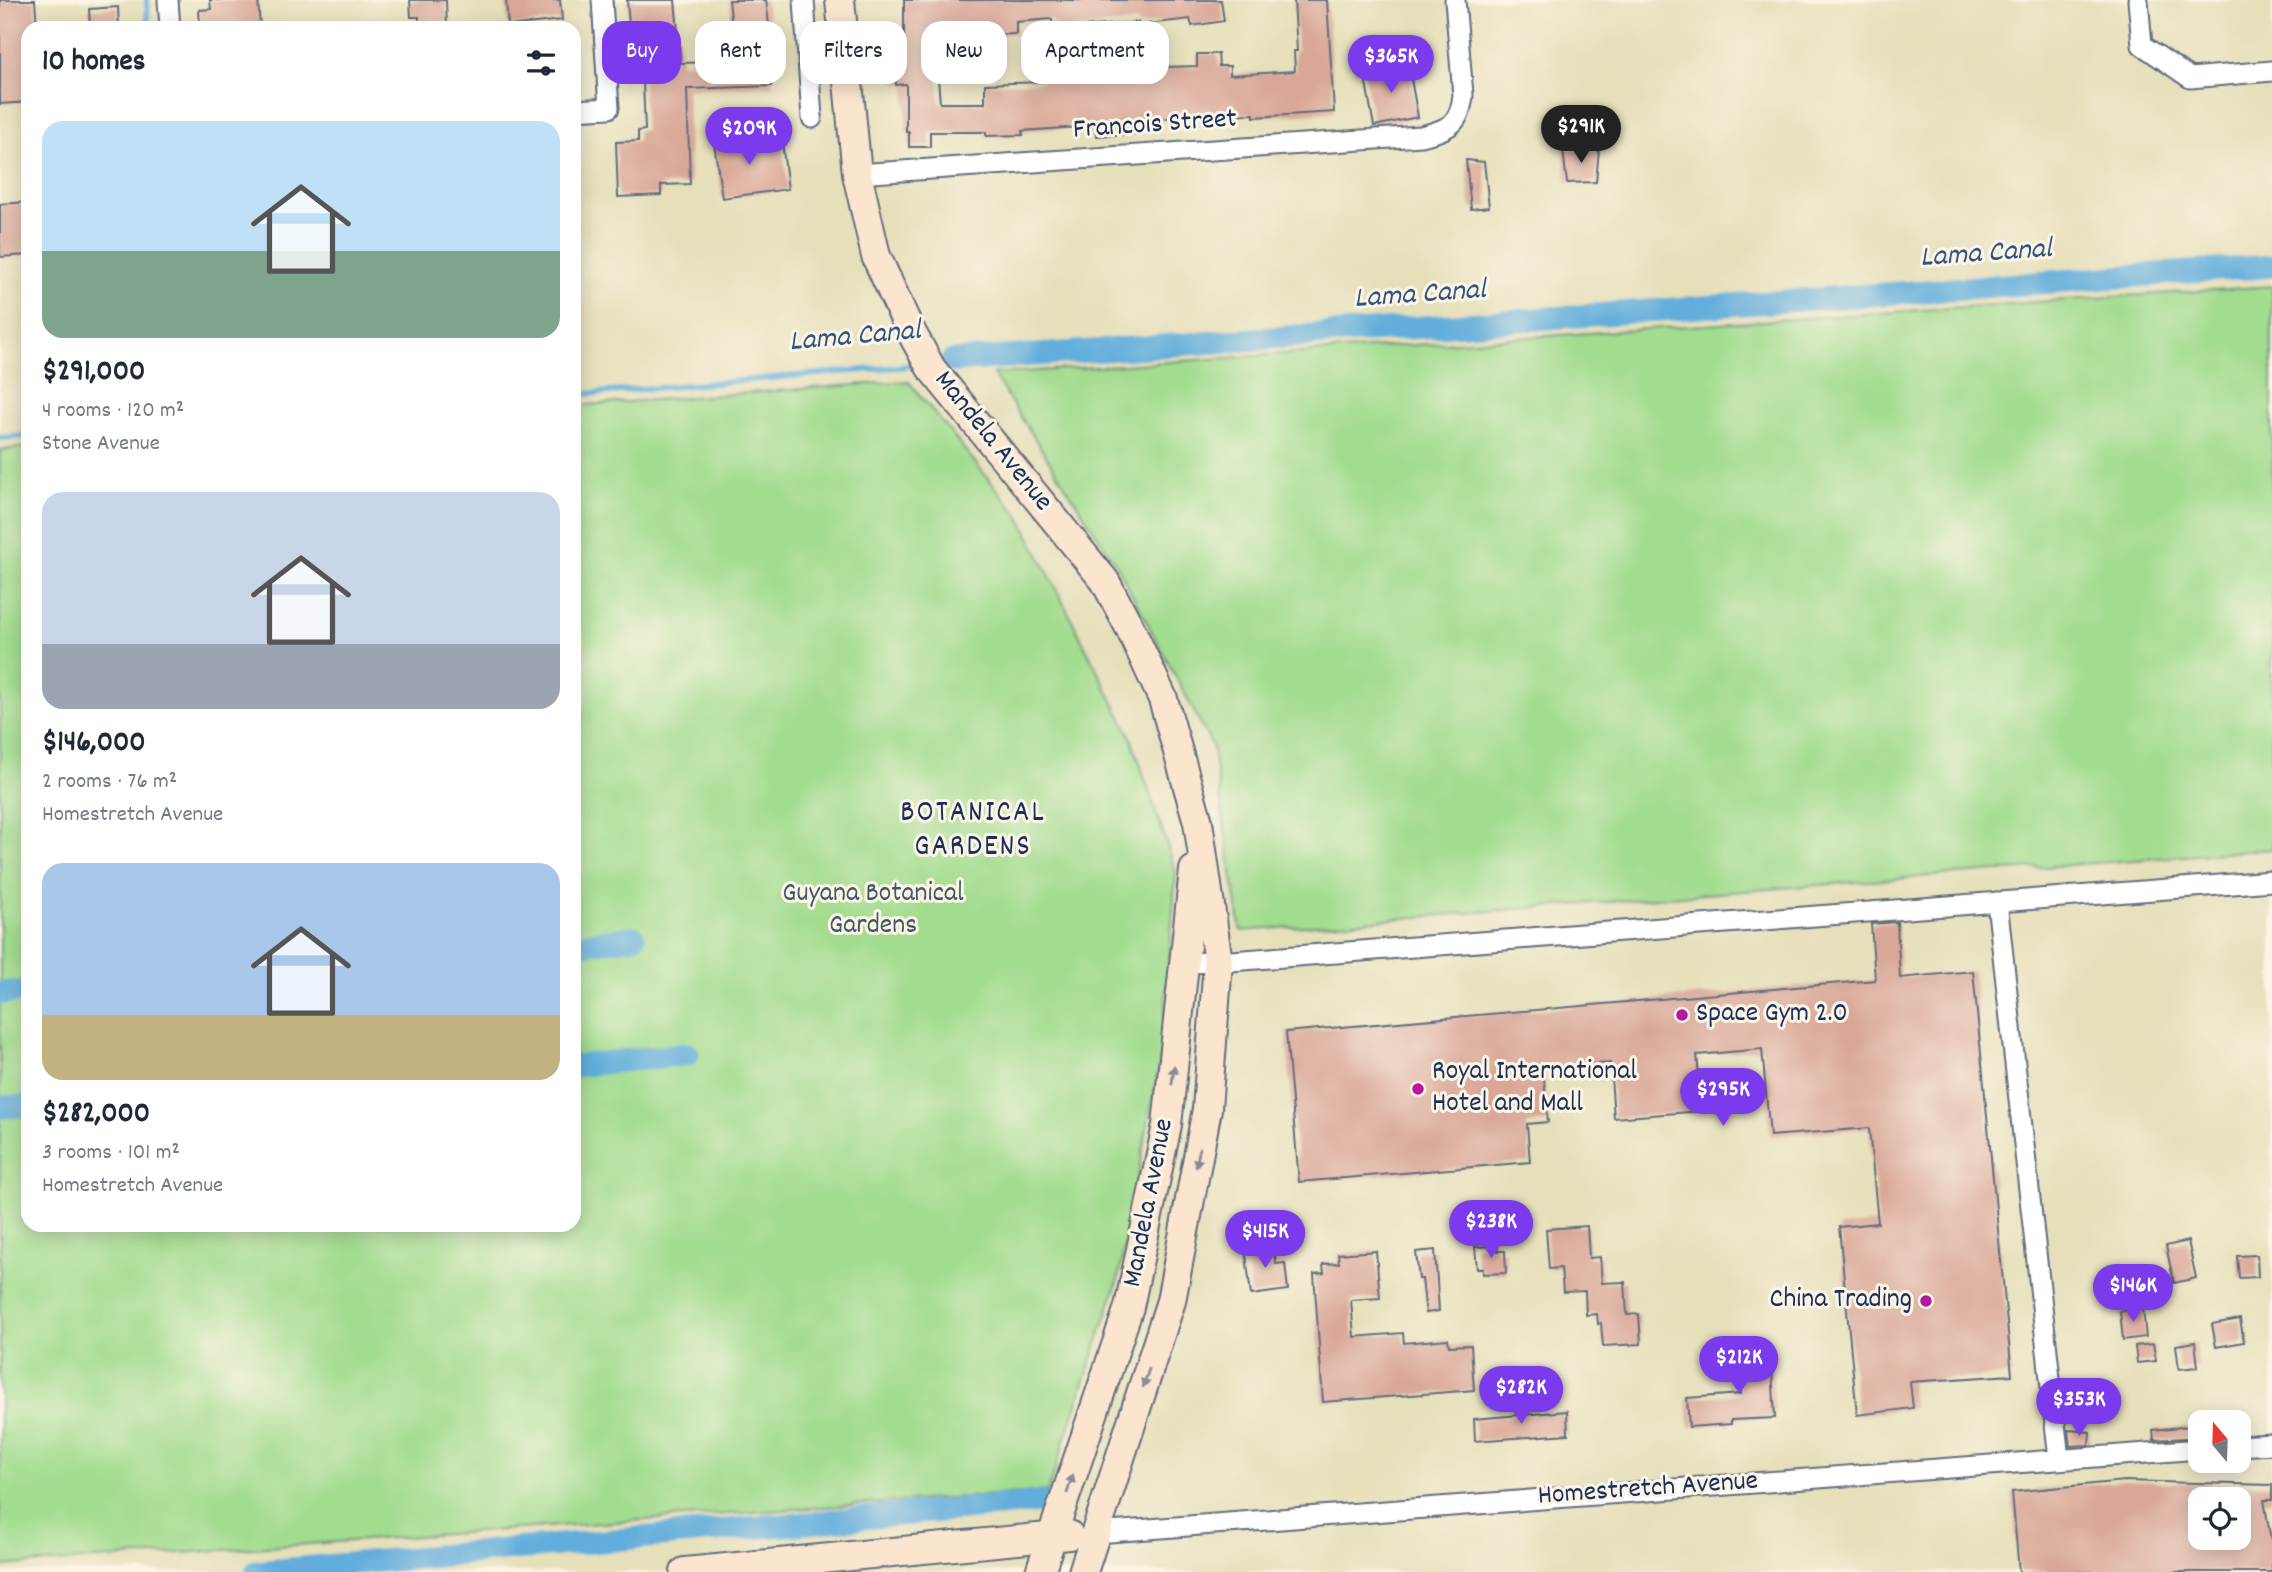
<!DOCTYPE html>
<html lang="en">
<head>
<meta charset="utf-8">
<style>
	body { margin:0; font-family:Dekko,sans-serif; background:#f2f2f3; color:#1f2937; height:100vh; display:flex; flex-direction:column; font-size:26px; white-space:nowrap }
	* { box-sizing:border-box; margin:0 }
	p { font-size:23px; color:#747a83 }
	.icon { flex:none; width:38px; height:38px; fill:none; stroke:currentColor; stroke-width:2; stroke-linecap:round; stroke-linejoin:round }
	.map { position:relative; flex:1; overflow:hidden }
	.side { position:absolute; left:21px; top:21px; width:560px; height:1211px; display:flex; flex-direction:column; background:#fff; border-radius:21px; box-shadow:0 4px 18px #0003 }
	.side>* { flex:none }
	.banner { position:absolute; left:602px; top:21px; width:665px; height:63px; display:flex; gap:14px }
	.needle { width:46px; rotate:341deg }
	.controls { position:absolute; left:2188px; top:1410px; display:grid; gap:14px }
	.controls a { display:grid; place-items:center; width:63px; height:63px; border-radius:14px; background:#fff; box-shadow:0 4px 18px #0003; font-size:35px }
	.price { position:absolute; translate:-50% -60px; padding:0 16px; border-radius:24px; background:#7c3aed; color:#fff; font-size:23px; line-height:46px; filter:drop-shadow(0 2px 4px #0008) }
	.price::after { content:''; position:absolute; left:50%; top:42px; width:21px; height:16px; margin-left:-10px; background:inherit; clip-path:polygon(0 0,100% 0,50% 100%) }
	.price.active { background:#222; color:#fff }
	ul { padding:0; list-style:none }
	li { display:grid; align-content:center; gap:14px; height:371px; padding:0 21px }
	li span { display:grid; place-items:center; height:217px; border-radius:21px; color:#555 }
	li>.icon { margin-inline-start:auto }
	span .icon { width:126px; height:126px; fill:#fffc; stroke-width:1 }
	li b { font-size:30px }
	h2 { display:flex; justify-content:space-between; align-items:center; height:84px; padding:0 21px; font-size:30px }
	.tag { padding:0 24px; border-radius:21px; background:#fff; box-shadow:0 4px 18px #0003; font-size:24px; line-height:63px }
	.tag.active { background:#7c3aed; color:#fff }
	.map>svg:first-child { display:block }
	.green { fill:#a2dc8f; stroke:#5e8676; stroke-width:2 }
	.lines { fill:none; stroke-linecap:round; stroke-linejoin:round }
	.stream { stroke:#62addb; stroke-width:6 }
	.canal { stroke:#62addb; stroke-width:23 }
	.building { fill:#d9a798; fill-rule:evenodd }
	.street-casing { stroke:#626d7e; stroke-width:23 }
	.secondary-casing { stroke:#626d7e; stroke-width:32 }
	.street { stroke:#fff; stroke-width:19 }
	.secondary { stroke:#fce5cf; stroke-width:28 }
	.oneway { fill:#8c8a96 }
	.poi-dot { fill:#b5179e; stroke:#fcf5e5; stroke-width:2.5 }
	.labels { text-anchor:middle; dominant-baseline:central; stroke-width:6; stroke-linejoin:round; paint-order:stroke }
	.street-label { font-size:28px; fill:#1b2f5e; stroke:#fcf5e5 }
	.park-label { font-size:28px; fill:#3d5a6a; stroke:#fcf5e5 }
	.poi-label { font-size:28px; fill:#1b2f5e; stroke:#fcf5e5; text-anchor:start }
	.water-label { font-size:30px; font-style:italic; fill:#305584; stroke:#fcf5e5 }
	.neighbourhood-label { font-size:30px; letter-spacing:2px; fill:#1b2f5e; stroke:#fcf5e5 }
</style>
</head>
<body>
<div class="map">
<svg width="2272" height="1572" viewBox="0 0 2272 1572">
	<rect width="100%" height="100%" fill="#fcf5e5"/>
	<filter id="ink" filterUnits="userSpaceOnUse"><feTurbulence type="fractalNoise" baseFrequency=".0143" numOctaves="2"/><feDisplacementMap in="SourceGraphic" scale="14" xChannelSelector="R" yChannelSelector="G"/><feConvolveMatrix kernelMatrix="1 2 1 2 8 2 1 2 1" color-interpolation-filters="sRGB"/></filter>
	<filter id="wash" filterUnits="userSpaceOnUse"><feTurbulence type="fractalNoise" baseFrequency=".00686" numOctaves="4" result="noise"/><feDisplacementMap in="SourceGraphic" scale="28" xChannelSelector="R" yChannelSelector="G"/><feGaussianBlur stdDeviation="1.57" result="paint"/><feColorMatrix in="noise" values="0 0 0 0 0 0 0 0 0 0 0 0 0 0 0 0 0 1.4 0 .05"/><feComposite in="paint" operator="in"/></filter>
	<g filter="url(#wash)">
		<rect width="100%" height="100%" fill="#e5dfba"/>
		<g class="green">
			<path d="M2272 286V849L1241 931 1212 745 1117 566 993 374Z"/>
			<path d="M908 381 1020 517 1131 737 1176 872 1162 1050 1118 1280 1048 1491 0 1566V450L28 447V1225H574V406Z"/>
		</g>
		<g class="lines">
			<g class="stream">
				<path d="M147 0 148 28"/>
				<path d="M938 363 952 361"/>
				<path d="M574 395 921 365"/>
				<path d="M0 438 28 436"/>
			</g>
			<g class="canal">
				<path d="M952 361 2272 266"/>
				<path d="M574 945 634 937"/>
				<path d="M0 993 28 991"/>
				<path d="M574 1066 688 1054"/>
				<path d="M0 1107 28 1106"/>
				<path d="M256 1572 1042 1502"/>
			</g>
		</g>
		<g id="blocks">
			<g class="building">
				<path d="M0 0H35L37 28H28V102L0 104Z"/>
				<path d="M210 0H258L260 28H200L199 10 211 9Z"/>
				<path d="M410 0H446L447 28H419V17H411Z"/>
				<path d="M506 0H560L562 20 508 26Z"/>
				<path d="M627 0H675L681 63 715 62V55L735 54 729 0H766L771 41 772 86 687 89 690 184 661 185V195L618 197 616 142 638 141V131L645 130 642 58 632 59Z"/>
				<path d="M904 0H1221L1224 21 1192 26 1190 19 1138 25V22L1074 28 1075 34 1053 35 1052 19 1016 22V34L979 35V28H934L940 103H985V84L1042 82 1041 76 1093 73 1092 65 1132 63 1133 68 1197 66V54H1218L1219 66H1230V75L1295 71 1294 51H1297L1294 0H1327L1334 112 1254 117V114L1179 116V118L1135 119V134L1096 136 1095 126 1022 131 1023 135 986 136V132H930V147H909V132H906V84L896 85 893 53 904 52Z"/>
				<path d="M118 7 119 28H90L89 9Z"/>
				<path d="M1408 63 1418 117 1374 126 1364 72Z"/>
				<path d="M738 133 740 148 782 142 788 189 722 198 713 136Z"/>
				<path d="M1599 149 1596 182 1567 183 1563 150Z"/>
				<path d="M1466 160 1484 162 1489 207 1471 209Z"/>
				<path d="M28 202V255L0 257V204Z"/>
				<path d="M1897 922 1900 978 1973 971 2012 1375 1910 1382 1913 1408 1857 1415 1839 1227 1878 1223 1869 1128 1770 1136 1762 1049 1697 1055 1702 1111 1614 1118 1610 1063 1543 1068 1548 1122 1527 1124 1530 1162 1299 1182 1286 1032 1875 980 1871 924Z"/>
				<path d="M1587 1226 1589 1258 1600 1257 1602 1283 1625 1282 1627 1315 1639 1314 1641 1344 1603 1346 1601 1323 1598 1324 1597 1314 1586 1315 1585 1291 1563 1292 1561 1268 1549 1269 1546 1229Z"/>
				<path d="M2188 1241 2196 1278 2174 1283 2166 1246Z"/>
				<path d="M1273 1244 1276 1264 1285 1263 1288 1290 1251 1295 1245 1247Z"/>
				<path d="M1497 1246 1498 1251H1505L1506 1273 1483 1274V1269H1477L1475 1247Z"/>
				<path d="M1435 1250 1439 1311 1426 1313 1422 1279H1419L1416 1252Z"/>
				<path d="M1376 1251 1380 1298 1351 1300 1354 1337 1403 1333 1404 1343 1448 1339 1449 1346 1471 1345 1474 1390 1323 1402 1314 1274 1324 1273 1323 1264 1339 1263 1338 1254Z"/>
				<path d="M2257 1255 2258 1277 2239 1278 2237 1256Z"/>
				<path d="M2143 1309 2146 1337 2123 1340 2120 1311Z"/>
				<path d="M2240 1319 2244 1342 2216 1347 2212 1324Z"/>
				<path d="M2195 1342 2198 1367 2179 1369 2176 1345Z"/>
				<path d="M2153 1344 2156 1361 2137 1363 2135 1346Z"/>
				<path d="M1771 1353 1775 1418 1731 1420V1424L1689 1427 1687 1398 1741 1394 1738 1355Z"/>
				<path d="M1567 1411 1568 1434 1475 1441 1474 1419Z"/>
				<path d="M2200 1425V1437L2154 1440 2153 1430Z"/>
				<path d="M2068 1430 2090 1432 2089 1445 2070 1446Z"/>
				<path d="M2124 1481 2272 1485V1500H2264L2272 1546V1572H2019L2012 1492ZM2200 1500H2238V1538H2200Z"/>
			</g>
		</g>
	</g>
	<g filter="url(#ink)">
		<use href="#blocks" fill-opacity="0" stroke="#626d7e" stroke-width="2"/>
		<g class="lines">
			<g class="street-casing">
				<g id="street">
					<path d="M168 0 170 28"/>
					<path d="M804 0 812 118"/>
					<path d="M2138 0 2142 45 2190 78 2272 71"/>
					<path d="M574 110 609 108 602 0"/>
					<path d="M857 174 1421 136C1449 129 1460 125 1463 95L1455 0"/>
					<path d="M1997 902 2059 1459"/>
					<path d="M1186 963 1218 962 2272 881"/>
					<path d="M2238 1446 2272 1444"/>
					<path d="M1096 1533 2200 1449"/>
				</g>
			</g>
			<g class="secondary-casing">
				<g id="secondary">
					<path d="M840 0 857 174 876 256 908 326 931 368 1105 581 1131 630 1163 699 1198 822 1218 962 1207 1109 1171 1301 1083 1572"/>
					<path d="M685 1572 1069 1535"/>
					<path d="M1040 1572 1129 1307 1167 1125 1194 870"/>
				</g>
			</g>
			<use href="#street" class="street"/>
			<use href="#secondary" class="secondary"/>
		</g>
		<defs><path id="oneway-solid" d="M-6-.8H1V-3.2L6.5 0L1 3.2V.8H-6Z" transform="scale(1.75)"/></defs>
		<g class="oneway">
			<use href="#oneway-solid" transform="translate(1173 1075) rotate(-83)"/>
			<use href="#oneway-solid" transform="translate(1198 1157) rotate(101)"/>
			<use href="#oneway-solid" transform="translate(1146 1378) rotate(108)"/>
			<use href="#oneway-solid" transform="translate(1070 1484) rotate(-72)"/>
		</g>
	</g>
	<g class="poi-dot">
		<circle cx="1682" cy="1015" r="7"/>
		<circle cx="1418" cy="1089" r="7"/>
		<circle cx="1926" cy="1301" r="7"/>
	</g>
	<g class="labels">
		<g class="street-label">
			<text transform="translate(1155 126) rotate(-4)">Francois Street</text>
			<text transform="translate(992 442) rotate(51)">Mandela Avenue</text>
			<text transform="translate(1150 1203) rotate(-79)">Mandela Avenue</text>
			<text transform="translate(1648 1490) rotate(-4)">Homestretch Avenue</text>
		</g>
		<g class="park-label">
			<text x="873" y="895">Guyana Botanical<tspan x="873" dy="32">Gardens</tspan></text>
		</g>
		<g class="poi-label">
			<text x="1696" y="1015">Space Gym 2.0</text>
			<text x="1432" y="1073">Royal International<tspan x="1432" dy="32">Hotel and Mall</tspan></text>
			<text x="1912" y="1301" text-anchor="end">China Trading</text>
		</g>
		<g class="water-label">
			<text transform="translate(1986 255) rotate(-4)">Lama Canal</text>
			<text transform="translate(1420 296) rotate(-4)">Lama Canal</text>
			<text transform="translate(855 338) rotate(-5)">Lama Canal</text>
		</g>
		<g class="neighbourhood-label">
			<text x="973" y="814">BOTANICAL<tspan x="973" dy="34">GARDENS</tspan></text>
		</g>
	</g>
</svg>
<div class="controls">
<a><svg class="needle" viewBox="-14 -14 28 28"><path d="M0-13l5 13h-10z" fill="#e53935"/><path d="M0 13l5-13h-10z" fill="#747a83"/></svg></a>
<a><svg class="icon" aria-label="locate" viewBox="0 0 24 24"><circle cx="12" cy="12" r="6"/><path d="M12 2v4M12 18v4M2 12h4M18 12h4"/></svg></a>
</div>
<b class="price" style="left:1391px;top:95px">$365K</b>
<b class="price active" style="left:1581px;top:165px">$291K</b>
<b class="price" style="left:749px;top:167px">$209K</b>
<b class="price" style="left:1723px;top:1128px">$295K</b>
<b class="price" style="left:1491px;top:1260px">$238K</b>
<b class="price" style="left:1265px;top:1270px">$415K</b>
<b class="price" style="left:2133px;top:1324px">$146K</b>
<b class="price" style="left:1739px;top:1396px">$212K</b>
<b class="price" style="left:1521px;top:1426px">$282K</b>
<b class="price" style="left:2079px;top:1438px">$353K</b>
<div class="banner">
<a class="tag active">Buy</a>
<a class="tag">Rent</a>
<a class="tag">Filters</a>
<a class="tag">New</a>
<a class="tag">Apartment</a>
</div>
<section class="side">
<h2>10 homes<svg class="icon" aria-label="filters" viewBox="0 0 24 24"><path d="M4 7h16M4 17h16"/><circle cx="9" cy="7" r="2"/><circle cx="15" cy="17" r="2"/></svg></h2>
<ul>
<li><span style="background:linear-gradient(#bfe0f5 60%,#7fa58c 0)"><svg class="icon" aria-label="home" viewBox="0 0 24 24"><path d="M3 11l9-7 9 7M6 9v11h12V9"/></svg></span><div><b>$291,000</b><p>4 rooms · 120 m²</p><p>Stone Avenue</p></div></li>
<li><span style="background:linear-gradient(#c9d6e8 70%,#9aa5b1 0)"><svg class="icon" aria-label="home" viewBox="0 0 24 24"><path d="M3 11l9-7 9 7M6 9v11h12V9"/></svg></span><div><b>$146,000</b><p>2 rooms · 76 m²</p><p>Homestretch Avenue</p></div></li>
<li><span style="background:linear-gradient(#a9c7e8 70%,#c2b280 0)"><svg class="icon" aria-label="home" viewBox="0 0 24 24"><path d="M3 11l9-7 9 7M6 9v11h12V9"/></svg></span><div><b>$282,000</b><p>3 rooms · 101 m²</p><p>Homestretch Avenue</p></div></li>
</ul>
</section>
</div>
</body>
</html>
